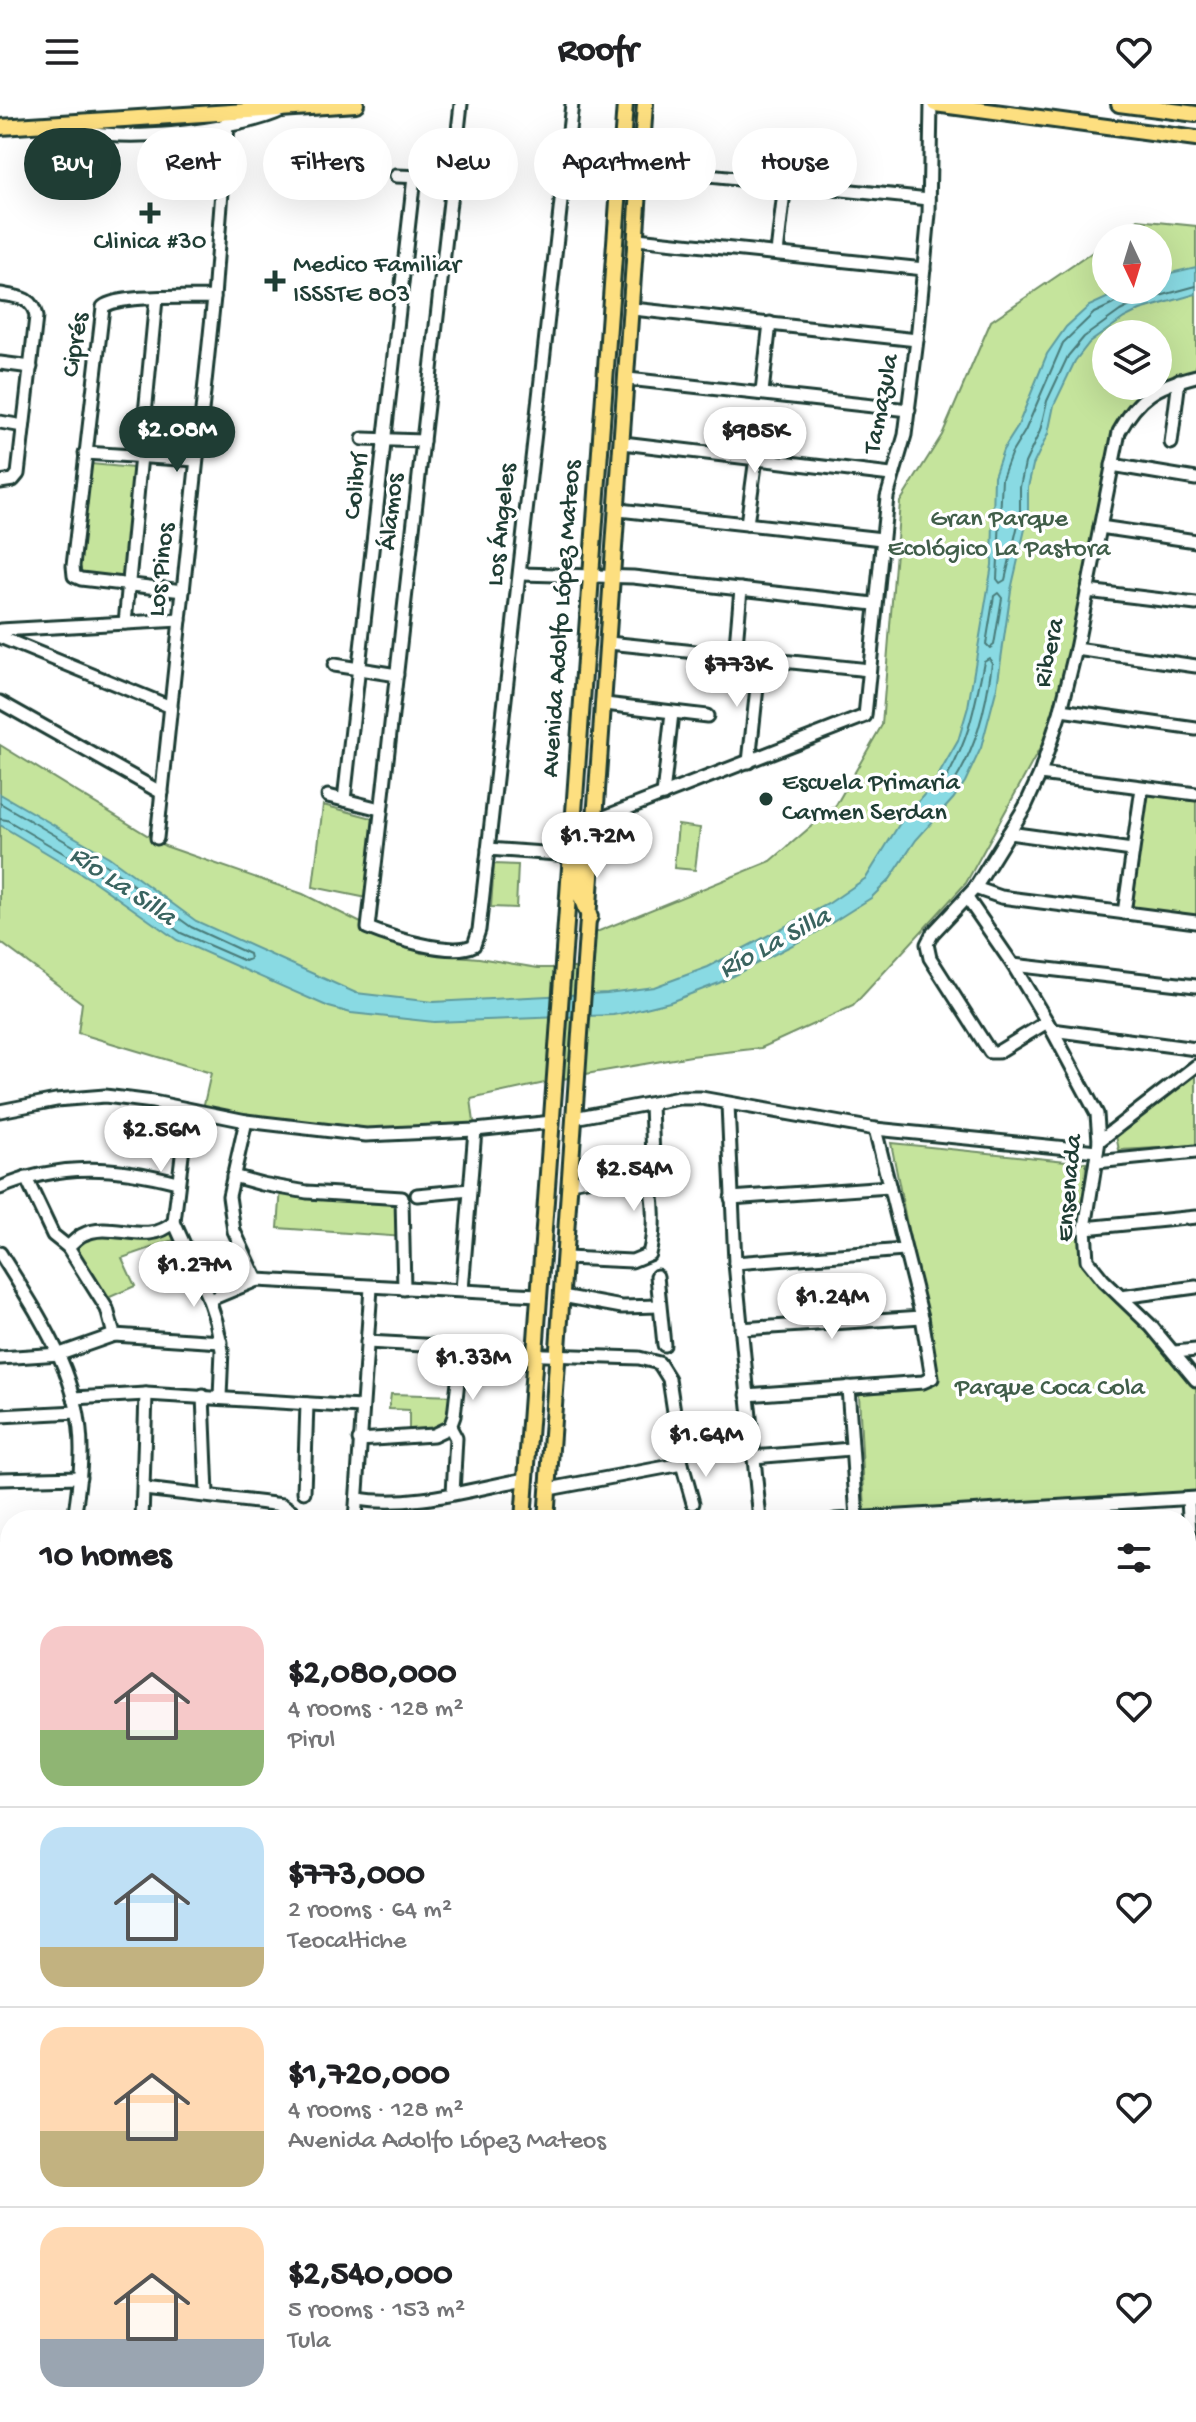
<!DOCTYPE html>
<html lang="en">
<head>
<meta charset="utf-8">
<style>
	body { margin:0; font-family:"Gochi Hand",sans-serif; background:#f2f2f2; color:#202124; height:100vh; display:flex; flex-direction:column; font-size:30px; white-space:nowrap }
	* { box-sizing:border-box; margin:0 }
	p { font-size:26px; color:#757577 }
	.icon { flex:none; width:44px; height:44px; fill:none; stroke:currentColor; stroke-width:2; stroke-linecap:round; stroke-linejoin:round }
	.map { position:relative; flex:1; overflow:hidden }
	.details { position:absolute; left:0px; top:1406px; width:1196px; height:912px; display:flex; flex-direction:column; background:#fff; border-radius:32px 32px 0 0; box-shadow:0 8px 32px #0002 }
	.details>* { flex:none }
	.top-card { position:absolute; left:24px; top:24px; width:1148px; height:72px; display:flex; gap:16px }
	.needle { width:52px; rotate:176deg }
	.fabs { position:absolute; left:1092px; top:120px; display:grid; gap:16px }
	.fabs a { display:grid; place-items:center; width:80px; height:80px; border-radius:50%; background:#fff; box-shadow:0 8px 32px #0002; font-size:40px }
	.price { position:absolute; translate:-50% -68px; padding:0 18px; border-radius:28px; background:#fff; color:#222; font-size:26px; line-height:52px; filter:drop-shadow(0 2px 4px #0008) }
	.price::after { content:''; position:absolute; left:50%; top:48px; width:24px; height:18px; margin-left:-12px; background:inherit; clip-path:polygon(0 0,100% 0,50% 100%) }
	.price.on { background:#1f3d34; color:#fff }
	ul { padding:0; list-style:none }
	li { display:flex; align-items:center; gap:24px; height:200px; padding:0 40px }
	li+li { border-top:2px solid #e0e0e0 }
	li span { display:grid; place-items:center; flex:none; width:224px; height:160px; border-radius:24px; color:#555 }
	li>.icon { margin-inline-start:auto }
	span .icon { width:96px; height:96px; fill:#fffc; stroke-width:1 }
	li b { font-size:34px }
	h2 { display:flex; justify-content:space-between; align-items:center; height:96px; padding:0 40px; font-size:34px }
	.tag { padding:0 28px; border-radius:36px; background:#fff; box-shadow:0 8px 32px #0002; font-size:28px; line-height:72px }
	.tag.on { background:#1f3d34; color:#fff }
	header { display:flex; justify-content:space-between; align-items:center; height:104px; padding:0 40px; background:#fff; font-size:36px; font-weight:700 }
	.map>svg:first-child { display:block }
	.green { fill:#c5e49c; stroke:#729068; stroke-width:2; fill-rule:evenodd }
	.water { fill:#89dae3; stroke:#5f9b9d; stroke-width:2 }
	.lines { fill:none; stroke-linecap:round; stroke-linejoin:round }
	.shore { stroke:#497c7a; stroke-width:2 }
	.minor-casing { stroke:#1f3d34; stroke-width:17 }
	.major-casing { stroke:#1f3d34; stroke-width:20 }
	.highway-casing { stroke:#1f3d34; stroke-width:22 }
	.minor { stroke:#fff; stroke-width:11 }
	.major { stroke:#fddf80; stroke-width:14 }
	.highway { stroke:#fddf80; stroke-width:16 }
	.poi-dot { fill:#1f3d34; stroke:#fff; stroke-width:3 }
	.labels { text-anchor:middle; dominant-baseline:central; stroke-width:7; stroke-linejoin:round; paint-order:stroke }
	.poi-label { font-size:26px; fill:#1f3d34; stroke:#fff; text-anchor:start }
	.street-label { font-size:26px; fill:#1f3d34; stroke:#fff }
	.park-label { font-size:26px; fill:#405e49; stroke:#fff }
	.water-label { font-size:28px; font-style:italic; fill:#3a6460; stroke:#fff }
</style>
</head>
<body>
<header><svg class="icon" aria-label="menu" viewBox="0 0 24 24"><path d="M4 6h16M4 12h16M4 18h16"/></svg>Roofr<svg class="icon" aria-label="heart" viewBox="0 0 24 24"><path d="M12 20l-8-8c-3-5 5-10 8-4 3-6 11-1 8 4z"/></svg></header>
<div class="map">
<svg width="1196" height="2318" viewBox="0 0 1196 2318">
	<rect width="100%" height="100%" fill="#fff"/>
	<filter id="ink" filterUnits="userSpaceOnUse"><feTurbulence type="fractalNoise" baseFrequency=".0125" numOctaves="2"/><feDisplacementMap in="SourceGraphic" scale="16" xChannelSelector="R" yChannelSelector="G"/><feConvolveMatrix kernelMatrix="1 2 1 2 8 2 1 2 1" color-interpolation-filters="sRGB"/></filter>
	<g filter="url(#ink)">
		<g class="green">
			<path d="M1138 116 1196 122V273L1179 276 1131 308 1061 606 966 779 853 902 761 944 691 952 586 970 471 995 475 1026 390 1031 202 1009 211 969 78 929 82 899 0 838V641L165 742 303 790 421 849 479 854 538 864H578L580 829 599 827 771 757 836 701 882 621 900 398 942 331 991 217 1106 139V186H1158V134H1113ZM1106 230H1158V282H1106Z"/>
			<path d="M91 360 133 364 125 477 77 473Z"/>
			<path d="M1150 689 1196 696V812L1134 804 1132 799 1145 693Z"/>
			<path d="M323 701 376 715 367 794 313 783Z"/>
			<path d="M678 721 700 724 695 766 674 764Z"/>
			<path d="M494 760 518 761 516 804 491 803Z"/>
			<path d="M1196 969V1042L1119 1046 1116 1032Z"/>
			<path d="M891 1039 1086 1059 1083 1156 1196 1284V1390L865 1407 859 1290 938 1279Z"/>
			<path d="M281 1084 398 1092 404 1133 278 1124Z"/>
			<path d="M174 1118 180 1134 122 1154 135 1182 101 1197 68 1143 82 1131 146 1130Z"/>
			<path d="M391 1290 456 1292 450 1323 409 1333V1306L389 1305Z"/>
			<path d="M909 2308H1012V2318H910Z"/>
		</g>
		<g class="water">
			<path d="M1196 163V190L1140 206 1124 214 1089 239 1075 257 1054 301 1048 330 1033 361 1028 383V412L1011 486 997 583 981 644 965 678 953 695 916 736 890 775 871 794 814 830 719 879 670 898 629 908 613 911 434 918 351 909 329 903 177 836 92 776 0 721V690L109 753 196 817 356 889 433 898 607 889 654 883 708 863 828 800 866 774 900 719 934 679 958 637 968 603 992 461 994 372 1003 346 1017 324 1047 250 1066 223 1089 202 1124 186H1158V172Z"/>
			<path d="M1196 2266V2318H1122L1136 2308H1186V2273Z"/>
		</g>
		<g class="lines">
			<g class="shore">
				<path d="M1125 186 1122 196 1094 209 1063 239 1025 327 1011 350 1002 374 997 475 1000 479 1005 476 1020 412V383L1025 359 1040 327 1047 297 1068 252 1084 233 1120 207 1138 198 1196 182"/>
				<path d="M998 489 1002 494 994 541 990 544 986 540 994 492Z"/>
				<path d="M989 554 992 559C986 604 976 648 949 686L945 687 942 682C969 637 974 607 984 557Z"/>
				<path d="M0 699 104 760 191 823 249 850 250 855 245 857 181 829 97 769 7 716 0 715"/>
			</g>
			<g class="minor-casing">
				<g id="minor">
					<path d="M461 0 368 824C390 833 452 853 474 841L479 826 572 0"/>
					<path d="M64 19C100 44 243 26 282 6"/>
					<path d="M641 65 929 95"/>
					<path d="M396 72 452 74"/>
					<path d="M637 135 924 165"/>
					<path d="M777 149 785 80"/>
					<path d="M0 190C18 193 33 193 36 213L18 370 13 376 0 378"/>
					<path d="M633 205 917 236"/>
					<path d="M0 259 31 263"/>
					<path d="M628 275 909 306"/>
					<path d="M762 288 770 219"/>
					<path d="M0 318 23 322"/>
					<path d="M363 335 423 337"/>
					<path d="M623 339 891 371"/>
					<path d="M1171 339 1179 276"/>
					<path d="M85 349 196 356"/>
					<path d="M1112 361 1196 375"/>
					<path d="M619 406 882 435"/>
					<path d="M747 420 756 354"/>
					<path d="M1100 423 1196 437"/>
					<path d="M520 470 633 473 874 500"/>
					<path d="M183 487 81 475 74 472 73 462 103 203C119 190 190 194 214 193"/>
					<path d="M1087 487 1196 500"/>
					<path d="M125 519 156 195"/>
					<path d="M0 526 180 516"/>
					<path d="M0 533 171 603"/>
					<path d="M609 539 869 566"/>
					<path d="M1076 545 1196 562"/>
					<path d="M735 552 741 485"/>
					<path d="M334 561 397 571"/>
					<path d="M0 598 162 689"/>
					<path d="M605 600 707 612"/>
					<path d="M1061 606 1196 625"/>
					<path d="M749 658 760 555"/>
					<path d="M1040 670 1196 690"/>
					<path d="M663 691 672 609"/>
					<path d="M328 692 380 705"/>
					<path d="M344 696 414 73"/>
					<path d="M597 716 865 612 887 393 905 331 917 236 929 110 931 0"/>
					<path d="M1009 729 1132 746"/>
					<path d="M157 734 214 193 228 8"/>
					<path d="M488 745 571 751"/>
					<path d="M975 784 1001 793 1196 818"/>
					<path d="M967 794 1013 861 1052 926 1097 1010 1099 1037 1085 1124 1087 1156 1103 1176 1151 1222 1196 1276"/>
					<path d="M1124 809 1142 684"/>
					<path d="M1013 861 1196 882"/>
					<path d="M1047 918 998 948H990L930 854 927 840 932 830 975 784 1025 703 1040 670 1061 606 1076 545 1119 328C1139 292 1156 282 1196 272"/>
					<path d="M1052 926 1196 945"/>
					<path d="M651 1000 653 1055"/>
					<path d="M728 1000 735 1159 760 1416"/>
					<path d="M0 1007 56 996 105 992 153 998 246 1017 366 1031 475 1026 552 1018"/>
					<path d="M574 1014 679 994H701L875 1025 1097 1047"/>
					<path d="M246 1017 229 1092 234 1127 257 1176"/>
					<path d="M185 1026 174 1118 209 1196 216 1217 222 1246 220 1293"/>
					<path d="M1099 1037 1196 962"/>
					<path d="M1096 1058 1196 1048"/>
					<path d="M233 1072 262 1080 307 1088 402 1094 404 1185"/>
					<path d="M26 1074 53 1131 68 1143 107 1205 114 1231"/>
					<path d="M0 1084C61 1058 115 1062 177 1078"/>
					<path d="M417 1091 470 1086"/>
					<path d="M731 1094 889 1083"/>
					<path d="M1085 1124 1196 1113"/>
					<path d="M68 1143C72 1139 77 1134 82 1131 112 1115 147 1144 174 1118"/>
					<path d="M0 1149C38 1211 82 1272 81 1348 81 1371 77 1394 74 1416"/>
					<path d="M566 1154 632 1157 649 1150C655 1128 655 1092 647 1071L633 1067 570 1078"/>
					<path d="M735 1159 904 1146"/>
					<path d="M657 1172 664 1241"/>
					<path d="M462 1186 475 1026"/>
					<path d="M562 1192 622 1203 659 1202"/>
					<path d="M1121 1193 1196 1183"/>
					<path d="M209 1196 257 1176 538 1191"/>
					<path d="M741 1225 922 1213"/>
					<path d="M367 1238 442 1242"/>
					<path d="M1175 1248 1196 1246"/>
					<path d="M0 1254 60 1250 114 1231 221 1238"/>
					<path d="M848 1283 857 1414"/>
					<path d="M747 1291 923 1278 932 1274 922 1213 875 1025"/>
					<path d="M203 1292 207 1390"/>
					<path d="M74 1294 146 1290 361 1303"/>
					<path d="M0 1312 77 1308"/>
					<path d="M450 1323 454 1312 460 1260 465 1254 485 1249 639 1254 659 1259 669 1275 682 1360 693 1399"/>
					<path d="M450 1323 456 1334 453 1389"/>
					<path d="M359 1336 433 1331 450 1323"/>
					<path d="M753 1353 851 1345"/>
					<path d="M0 1375 80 1373"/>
					<path d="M144 1385 283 1401 292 1407 294 1416"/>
					<path d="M549 1385 682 1360"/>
					<path d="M304 1388 307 1300"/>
					<path d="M357 1395C412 1404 472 1385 526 1375"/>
					<path d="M1188 1395 1193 1484 1196 1969"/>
					<path d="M142 1416 146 1290"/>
					<path d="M355 1416 371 1184"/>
					<path d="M835 1416 1196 1394"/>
					<path d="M0 1446H10"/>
					<path d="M0 1807 10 1803"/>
					<path d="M0 1863 10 1855"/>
					<path d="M0 1936 10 1947"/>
					<path d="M1186 2014H1196"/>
					<path d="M0 2052 10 2065"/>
					<path d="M1186 2091H1196"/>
					<path d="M1186 2161H1196"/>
					<path d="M0 2173 10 2186"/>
					<path d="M1186 2208 1196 2203"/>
					<path d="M0 2241 10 2237"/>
					<path d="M86 2308 96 2318"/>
					<path d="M507 2308 515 2318"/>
					<path d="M529 2308 543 2318"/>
					<path d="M840 2308 841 2318"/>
					<path d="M20 2318 30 2308"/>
					<path d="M649 2318H747"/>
				</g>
			</g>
			<g class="major-casing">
				<g id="major">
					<path d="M935 0 1196 35"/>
					<path d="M1119 0 1196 10"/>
					<path d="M0 23 356 0"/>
					<path d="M590 813C574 787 573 758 595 737"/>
					<path d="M523 1416 625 0"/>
					<path d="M546 1416 645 0"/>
					<path d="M0 1771 10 1788"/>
					<path d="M0 1837 10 1846"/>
					<path d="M448 2308 451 2318"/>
					<path d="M470 2308 471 2318"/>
					<path d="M482 2318 483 2308"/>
				</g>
			</g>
			<g class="highway-casing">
				<g id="highway">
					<path d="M1186 2244 1196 2237"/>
					<path d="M1186 2264 1196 2258"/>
					<path d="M1082 2318 1095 2308"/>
					<path d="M1104 2318 1119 2308"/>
				</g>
			</g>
			<use href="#minor" class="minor"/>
			<use href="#major" class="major"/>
			<use href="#highway" class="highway"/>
		</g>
	</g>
	<g class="poi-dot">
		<path d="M146 97h8v8h8v8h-8v8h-8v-8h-8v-8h8z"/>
		<path d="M271 165h8v8h8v8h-8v8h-8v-8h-8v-8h8z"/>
		<circle cx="766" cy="695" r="8"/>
	</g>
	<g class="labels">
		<g class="poi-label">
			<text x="150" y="139" text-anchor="middle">Clinica #30</text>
			<text x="293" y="162">Medico Familiar<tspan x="293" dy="30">ISSSTE 803</tspan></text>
			<text x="782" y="680">Escuela Primaria<tspan x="782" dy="30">Carmen Serdan</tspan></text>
		</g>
		<g class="street-label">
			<text transform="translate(77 241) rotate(-81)">Ciprés</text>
			<text transform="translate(883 300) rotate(-79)">Tamazula</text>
			<text transform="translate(358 382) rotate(-83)">Colibrí</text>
			<text transform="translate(393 408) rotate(-84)">Álamos</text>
			<text transform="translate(503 421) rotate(-84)">Los Ángeles</text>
			<text transform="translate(163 466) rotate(-84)">Los Pinos</text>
			<text transform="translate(563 515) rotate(-86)">Avenida Adolfo López Mateos</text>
			<text transform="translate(1051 549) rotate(-78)">Ribera</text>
			<text transform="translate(1071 1084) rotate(-85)">Ensenada</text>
		</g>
		<g class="park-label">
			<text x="999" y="416">Gran Parque<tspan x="999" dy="30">Ecológico La Pastora</tspan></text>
			<text x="1050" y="1285">Parque Coca Cola</text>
		</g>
		<g class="water-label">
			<text transform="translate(122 783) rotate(34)">Río La Silla</text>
			<text transform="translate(775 840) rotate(-28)">Río La Silla</text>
		</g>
	</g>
</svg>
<div class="fabs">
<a><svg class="needle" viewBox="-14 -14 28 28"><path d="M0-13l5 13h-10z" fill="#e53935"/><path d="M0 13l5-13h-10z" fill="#757577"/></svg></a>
<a><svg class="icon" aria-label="layers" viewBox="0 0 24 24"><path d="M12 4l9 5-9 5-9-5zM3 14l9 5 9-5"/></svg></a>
</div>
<b class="price on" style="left:177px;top:370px">$2.08M</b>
<b class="price" style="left:755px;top:371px">$985K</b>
<b class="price" style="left:737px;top:605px">$773K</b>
<b class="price" style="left:597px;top:776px">$1.72M</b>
<b class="price" style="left:161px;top:1070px">$2.56M</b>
<b class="price" style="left:634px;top:1109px">$2.54M</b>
<b class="price" style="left:194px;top:1205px">$1.27M</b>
<b class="price" style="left:832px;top:1237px">$1.24M</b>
<b class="price" style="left:473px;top:1298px">$1.33M</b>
<b class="price" style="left:706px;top:1375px">$1.64M</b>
<div class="top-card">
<a class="tag on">Buy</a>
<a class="tag">Rent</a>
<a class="tag">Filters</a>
<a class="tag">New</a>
<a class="tag">Apartment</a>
<a class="tag">House</a>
</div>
<section class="details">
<h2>10 homes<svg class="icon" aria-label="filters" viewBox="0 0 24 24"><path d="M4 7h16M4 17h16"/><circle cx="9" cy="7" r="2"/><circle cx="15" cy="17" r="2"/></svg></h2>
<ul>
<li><span style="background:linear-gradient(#f6c9c9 65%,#8fb573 0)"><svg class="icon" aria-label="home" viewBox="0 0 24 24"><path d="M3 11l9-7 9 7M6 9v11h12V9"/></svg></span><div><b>$2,080,000</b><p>4 rooms · 128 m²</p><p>Pirul</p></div><svg class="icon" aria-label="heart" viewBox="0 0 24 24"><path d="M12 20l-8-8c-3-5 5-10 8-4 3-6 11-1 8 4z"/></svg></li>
<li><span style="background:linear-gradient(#bfe0f5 75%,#c2b280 0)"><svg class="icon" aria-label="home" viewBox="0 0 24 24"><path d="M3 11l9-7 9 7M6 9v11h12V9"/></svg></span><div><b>$773,000</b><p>2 rooms · 64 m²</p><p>Teocaltiche</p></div><svg class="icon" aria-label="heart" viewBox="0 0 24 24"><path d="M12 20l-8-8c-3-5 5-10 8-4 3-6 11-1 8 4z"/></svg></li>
<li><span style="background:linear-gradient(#ffd9b3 65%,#c2b280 0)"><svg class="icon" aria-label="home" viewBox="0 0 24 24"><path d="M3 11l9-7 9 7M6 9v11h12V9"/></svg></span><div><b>$1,720,000</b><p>4 rooms · 128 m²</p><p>Avenida Adolfo López Mateos</p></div><svg class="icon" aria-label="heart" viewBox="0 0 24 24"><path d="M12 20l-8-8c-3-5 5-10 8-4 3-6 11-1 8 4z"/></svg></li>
<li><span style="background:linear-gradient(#ffd9b3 70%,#9aa5b1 0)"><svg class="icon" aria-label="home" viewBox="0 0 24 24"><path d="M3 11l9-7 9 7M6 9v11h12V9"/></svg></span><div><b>$2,540,000</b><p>5 rooms · 153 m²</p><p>Tula</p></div><svg class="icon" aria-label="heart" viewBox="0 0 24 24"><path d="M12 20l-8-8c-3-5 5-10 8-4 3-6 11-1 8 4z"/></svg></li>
</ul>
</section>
</div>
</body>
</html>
